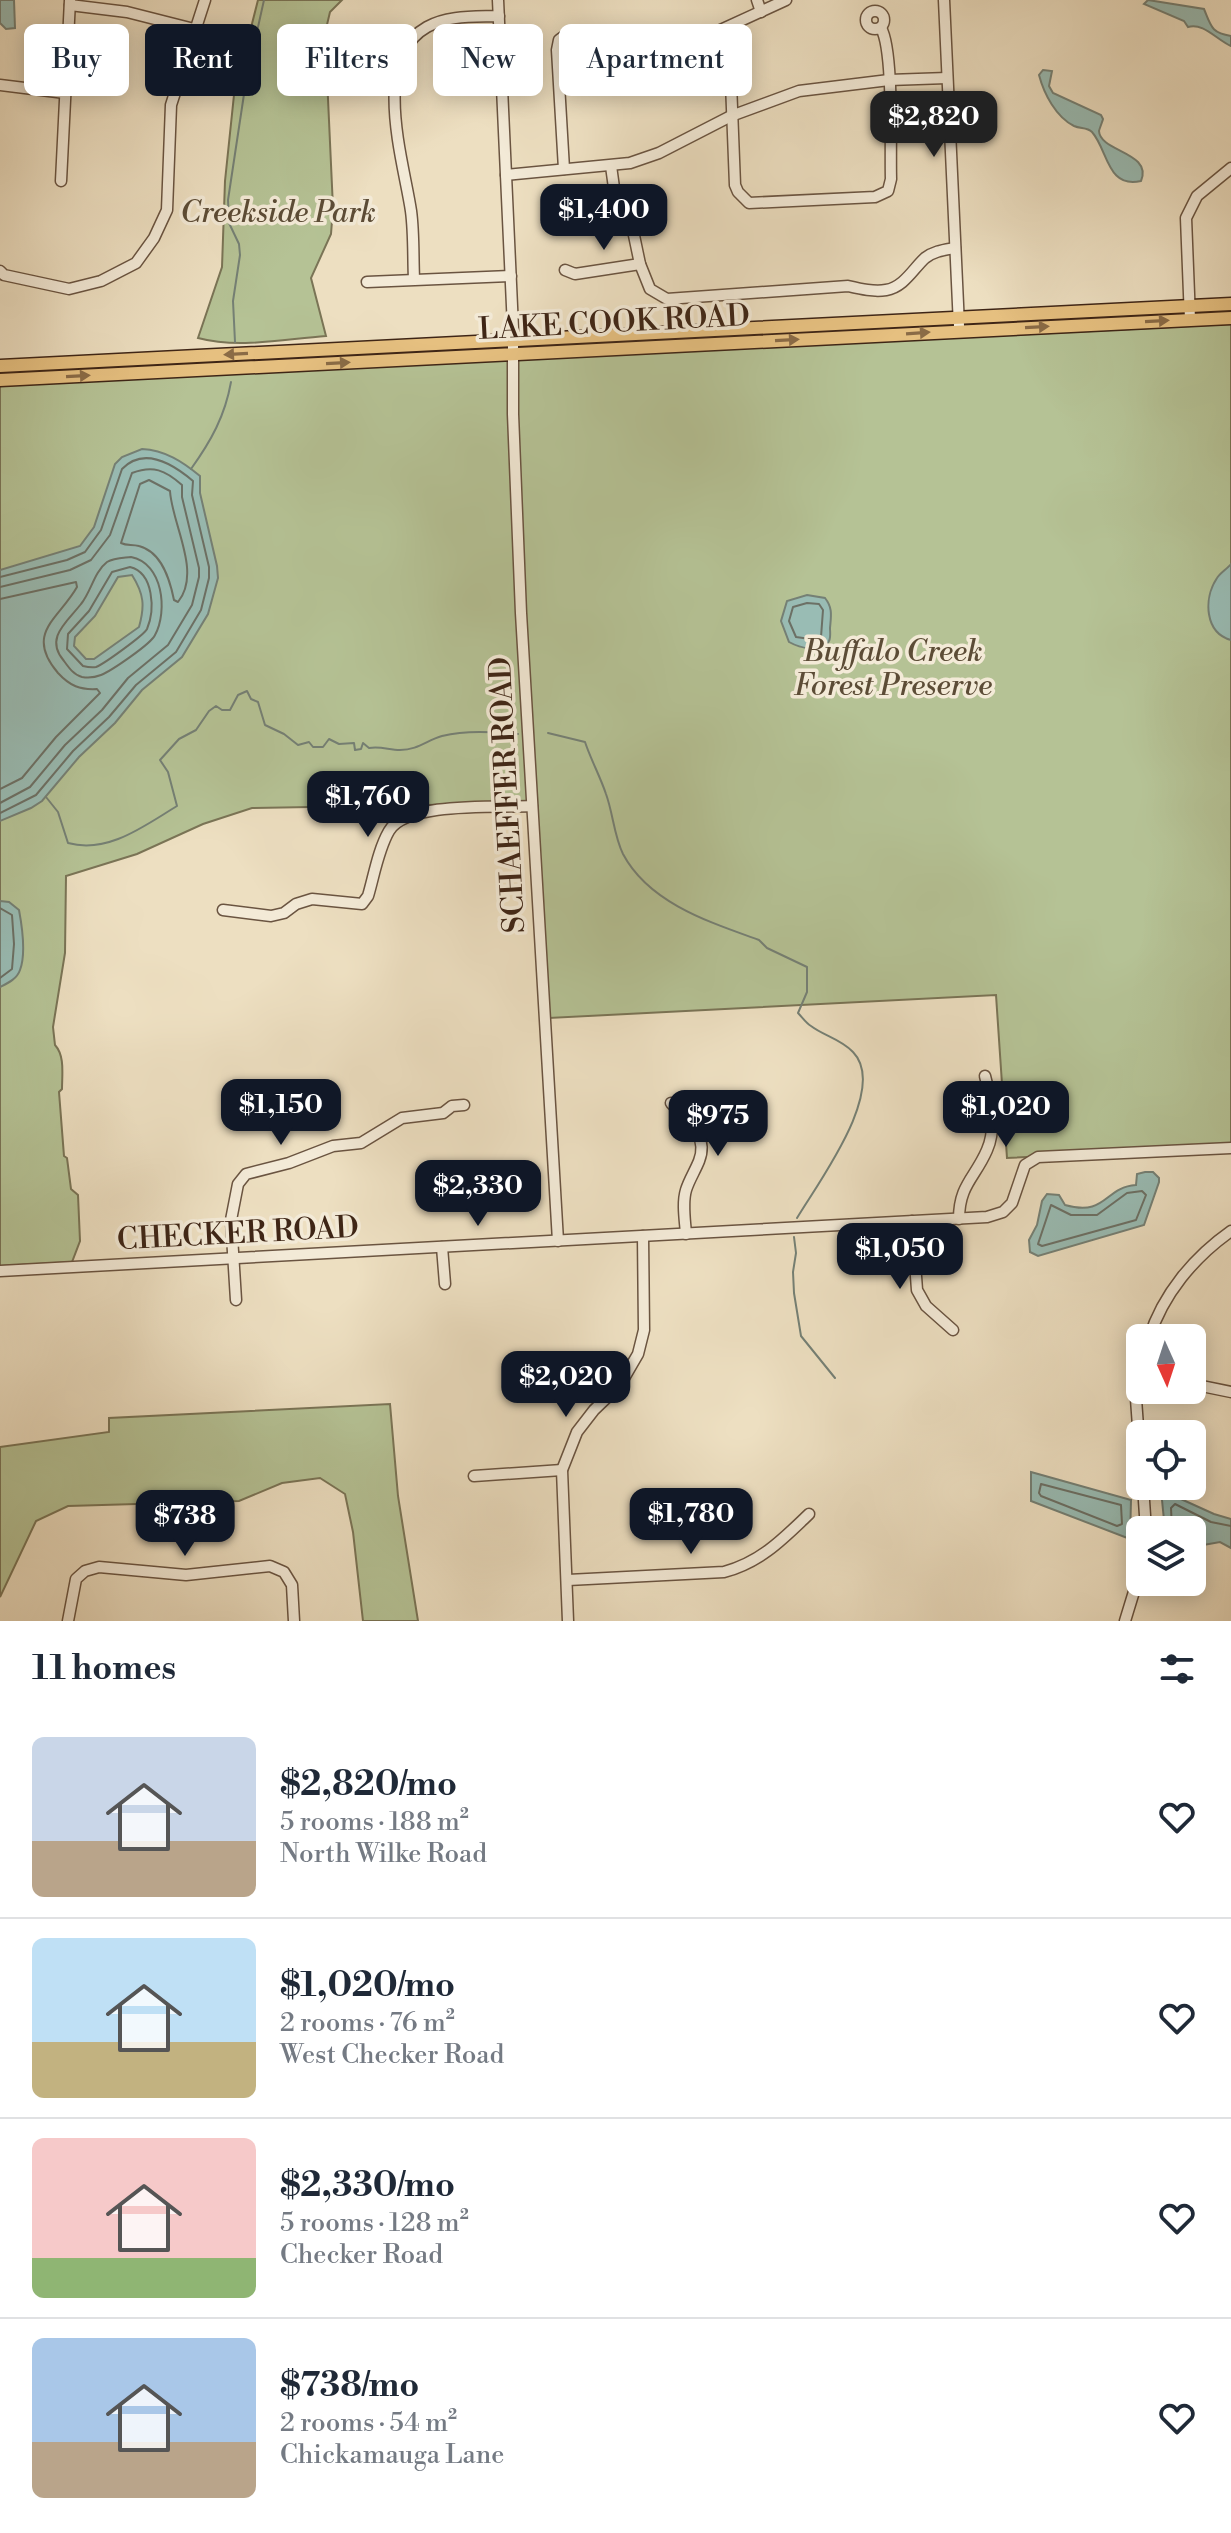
<!DOCTYPE html>
<html lang="en">
<head>
<meta charset="utf-8">
<style>
	body { margin:0; font-family:"Libre Bodoni",serif; background:#f2f2f3; color:#1f2937; height:100vh; display:flex; flex-direction:column; font-size:30px; white-space:nowrap }
	* { box-sizing:border-box; margin:0 }
	p { font-size:26px; color:#747a83 }
	.icon { flex:none; width:44px; height:44px; fill:none; stroke:currentColor; stroke-width:2; stroke-linecap:round; stroke-linejoin:round }
	.map { position:relative; height:1621px; overflow:hidden }
	.drawer { display:flex; flex-direction:column; background:#fff; flex:1 }
	.drawer>* { flex:none }
	.top-card { position:absolute; left:24px; top:24px; width:800px; height:72px; display:flex; gap:16px }
	.needle { width:52px; rotate:177deg }
	.controls { position:absolute; left:1126px; top:1324px; display:grid; gap:16px }
	.controls a { display:grid; place-items:center; width:80px; height:80px; border-radius:12px; background:#fff; box-shadow:0 4px 20px #0003; font-size:40px }
	.price { position:absolute; translate:-50% -68px; padding:0 18px; border-radius:16px; background:#111827; color:#fff; font-size:26px; line-height:52px; filter:drop-shadow(0 2px 4px #0008) }
	.price::after { content:''; position:absolute; left:50%; top:48px; width:24px; height:18px; margin-left:-12px; background:inherit; clip-path:polygon(0 0,100% 0,50% 100%) }
	.price.current { background:#222; color:#fff }
	ul { padding:0; list-style:none }
	li { display:flex; align-items:center; gap:24px; height:200px; padding:0 32px }
	li+li { border-top:2px solid #e0e1e3 }
	li span { display:grid; place-items:center; flex:none; width:224px; height:160px; border-radius:12px; color:#555 }
	li>.icon { margin-inline-start:auto }
	span .icon { width:96px; height:96px; fill:#fffc; stroke-width:1 }
	li b { font-size:34px }
	h2 { display:flex; justify-content:space-between; align-items:center; height:96px; padding:0 32px; font-size:34px }
	.tag { padding:0 28px; border-radius:12px; background:#fff; box-shadow:0 4px 20px #0003; font-size:28px; line-height:72px }
	.tag.current { background:#111827; color:#fff }
	.map>svg:first-child { display:block }
	.green { fill:#b5c295; stroke:#7a7456; stroke-width:2 }
	.water { fill:#99bcb4; stroke:#758075; stroke-width:2; fill-rule:evenodd }
	.lines { fill:none; stroke-linecap:round; stroke-linejoin:round }
	.shore { stroke:#6c7065; stroke-width:2 }
	.stream { stroke:#758075; stroke-width:2 }
	.minor-casing { stroke:#6a5441; stroke-width:13 }
	.major-casing { stroke:#3e2516; stroke-width:15 }
	.minor { stroke:#f3ead7; stroke-width:10 }
	.major { stroke:#e6c080; stroke-width:12 }
	.oneway { fill:#8a6b46 }
	.labels { text-anchor:middle; dominant-baseline:central; stroke-width:7; stroke-linejoin:round; paint-order:stroke }
	.park-label { font-size:30px; font-style:italic; fill:#5c4c36; stroke:#f3ead7 }
	.street-label { font-size:30px; fill:#3e2516; stroke:#f3ead7 }
</style>
</head>
<body>
<div class="map">
<svg width="1231" height="1621" viewBox="0 0 1231 1621">
	<rect width="100%" height="100%" fill="#eddfc1"/>
	<filter id="stains"><feTurbulence type="fractalNoise" baseFrequency=".0025" numOctaves="4"/><feColorMatrix values="0 0 0 0 .2 0 0 0 0 .09 0 0 0 0 .02 0 0 0 .5 -.17"/></filter>
	<radialGradient id="worn" r=".72"><stop offset=".6" stop-color="#630" stop-opacity="0"/><stop offset="1" stop-color="#630" stop-opacity=".3"/></radialGradient>
	<g class="green">
		<path d="M258 0H342L330 12 325 33 333 208 331 234 311 278 326 336C284 339 239 349 198 338L222 267 225 181 234 95Z"/>
		<path d="M1231 324V1147L1007 1158 996 995 549 1018 536 803 252 808 203 824 137 854 66 876 65 953 53 1027 55 1045C65 1056 62 1074 62 1089L59 1092 64 1156 67 1158 71 1189 78 1195 80 1241 72 1262 0 1266V385Z"/>
		<path d="M390 1404 398 1496 418 1621H363L353 1532 345 1494 320 1478 282 1483 239 1501 68 1506 36 1521 0 1597V1447L109 1432V1418Z"/>
	</g>
	<g class="water">
		<path d="M0 0H14L15 28 6 29 0 23Z"/>
		<path d="M1148 0 1204 9C1211 26 1211 33 1231 36V46C1217 40 1203 22 1188 27L1184 21 1144 4Z"/>
		<path d="M1043 70 1052 71 1049 86 1053 93 1101 115 1103 119C1103 120 1099 130 1099 131 1100 152 1153 152 1141 181 1107 189 1108 150 1092 132 1087 127 1081 129 1074 126 1056 117 1044 94 1039 75Z"/>
		<path d="M142 449C165 450 183 462 200 476V493L217 566 218 578 208 614 182 657 142 690 115 723 79 757 42 801 31 808 0 821V570L80 546 94 527 115 464 122 457ZM132 575C144 594 145 606 139 627L94 659H86L74 646 75 637 95 616 118 577Z"/>
		<path d="M1231 564V640C1205 633 1203 599 1217 578 1220 573 1227 569 1231 564Z"/>
		<path d="M807 595 825 598C833 608 831 616 830 628 830 632 831 637 829 641 824 655 798 647 789 642L781 621 787 601Z"/>
		<path d="M0 901 9 902 19 910C22 926 26 954 20 970 17 979 8 983 0 987Z"/>
		<path d="M1145 1172H1153L1159 1178V1182L1144 1225 1038 1256 1030 1252 1029 1240 1037 1225 1042 1201 1047 1194 1059 1195 1065 1205C1107 1217 1104 1187 1136 1185L1137 1174Z"/>
		<path d="M1031 1472 1131 1500 1130 1539 1031 1501Z"/>
		<path d="M1161 1490 1214 1514 1231 1519V1548L1220 1542 1192 1547V1530H1165Z"/>
	</g>
	<g class="lines">
		<g class="shore">
			<path d="M149 480 170 491C172 525 202 572 178 602L174 600C170 580 162 552 139 546 132 544 127 546 121 543L140 484Z"/>
			<path d="M131 557C163 563 168 611 155 635 151 644 111 671 101 675 96 677 88 678 82 677 74 675 69 668 64 661 44 638 67 622 81 604 91 592 94 572 107 562 114 558 124 558 131 557Z"/>
			<path d="M130 567C154 573 155 610 147 629 144 635 104 664 96 667 91 668 87 667 83 666L67 649 68 634 89 611 112 572Z"/>
			<path d="M0 577 67 560 85 552 101 530 122 469C144 446 173 464 193 481L192 495 209 567V578L201 610 176 652 136 685 109 717 73 751 36 795 0 813"/>
			<path d="M0 587 70 570 91 560 110 535 132 473C153 465 165 470 182 485V497L199 568V577L192 605 168 645 128 678 102 710 65 745 30 787 0 803"/>
			<path d="M0 599 76 582 77 587C59 619 24 633 58 673 70 686 80 690 97 689L100 693 56 737 22 778 0 789"/>
			<path d="M807 603 819 604 823 610 821 637 817 640 796 637 789 621 793 607Z"/>
			<path d="M0 908 12 915 14 944 12 969 0 978"/>
			<path d="M1142 1191 1146 1195 1136 1220 1042 1246 1038 1244 1051 1205 1071 1215H1097L1127 1193Z"/>
			<path d="M1041 1484 1121 1505 1122 1524 1117 1526 1041 1496 1039 1493Z"/>
			<path d="M1172 1530 1171 1508 1175 1504 1211 1522 1231 1526"/>
		</g>
		<g class="stream">
			<path d="M235 342 233 301 240 255 239 244 229 223 228 200 246 81 264 0"/>
			<path d="M191 469C211 441 225 416 231 382"/>
			<path d="M548 733 585 742C591 760 600 776 606 794 613 813 614 836 623 854 649 903 709 922 759 940L767 948 807 967V992L798 1013C802 1017 806 1023 811 1026 824 1036 841 1039 853 1052 889 1089 817 1184 797 1218"/>
			<path d="M46 797 58 812 68 843C108 854 144 826 177 806L168 772 160 760 179 739 196 730 209 711 216 706 222 710H230L238 695 247 691 251 699 258 702 265 725 284 734 298 745 309 742 313 747H323L329 739 339 744 354 743 355 750 361 749 363 743 369 748C381 746 389 750 400 750 418 750 427 740 442 736 467 730 492 732 518 734"/>
			<path d="M794 1237 796 1253 793 1272 794 1293 801 1336 835 1378"/>
		</g>
		<g class="minor-casing">
			<g id="minor">
				<path d="M498 0 513 328V414L521 613 558 1241"/>
				<path d="M757 0 761 12"/>
				<path d="M944 0 959 326"/>
				<path d="M70 5 127 12 194 29"/>
				<circle cx="875" cy="20" r="9"/>
				<path d="M714 33 731 83 735 185 738 192 749 203 875 197 888 191 891 179C890 148 894 51 881 28"/>
				<path d="M0 85 65 93"/>
				<path d="M611 166 615 195 631 221 640 264 650 289 667 299 848 286C861 289 874 292 886 290 904 287 913 269 925 258 934 251 944 250 955 248"/>
				<path d="M564 169 557 50 559 40 563 37H693L714 33 786 0"/>
				<path d="M506 175 630 163 659 153 731 116 799 91 889 80 947 78"/>
				<path d="M61 181 70 0"/>
				<path d="M565 270 575 274 640 264"/>
				<path d="M0 271 4 275 69 289 101 281 136 263 154 238 167 210 171 105 205 0"/>
				<path d="M414 279C413 257 414 233 411 211 404 162 370 59 427 27 448 15 475 17 499 16"/>
				<path d="M367 282 511 276"/>
				<path d="M1190 319 1186 218 1197 196 1231 168"/>
				<path d="M223 910 271 916 284 913 296 904 312 899 362 904 368 896C374 876 378 850 389 831 406 801 500 808 532 806"/>
				<path d="M671 1103C688 1121 709 1136 699 1161 695 1171 689 1180 686 1190 682 1203 685 1220 686 1234"/>
				<path d="M959 1219C959 1185 975 1178 987 1150 997 1128 991 1098 985 1076"/>
				<path d="M912 1221 917 1290 926 1306 953 1330"/>
				<path d="M442 1247 445 1284"/>
				<path d="M0 1271 987 1217 1003 1212 1012 1203 1025 1165 1038 1157 1231 1148"/>
				<path d="M236 1300 231 1220 238 1184 246 1174 289 1163 333 1146 361 1143 402 1118 443 1113 452 1106 464 1105"/>
				<path d="M1149 1338C1163 1294 1194 1257 1231 1231"/>
				<path d="M1140 1375 1136 1399 1140 1454"/>
				<path d="M1192 1384 1231 1392"/>
				<path d="M474 1476 562 1470"/>
				<path d="M1143 1486 1146 1530"/>
				<path d="M568 1580 724 1572C761 1562 783 1539 809 1514"/>
				<path d="M68 1621 76 1579 85 1571 99 1567 186 1575 270 1566 284 1572 292 1585 294 1621"/>
				<path d="M568 1621 562 1470 577 1432 594 1410 620 1385 638 1354 644 1330 643 1236"/>
				<path d="M1125 1621 1140 1572"/>
			</g>
		</g>
		<g class="major-casing">
			<g id="major">
				<path d="M0 366 1231 304"/>
				<path d="M0 380 1231 318"/>
			</g>
		</g>
		<use href="#minor" class="minor"/>
		<use href="#major" class="major"/>
	</g>
	<defs><path id="oneway-solid" d="M-6-.8H1V-3.2L6.5 0L1 3.2V.8H-6Z" transform="scale(2)"/></defs>
	<g class="oneway">
		<use href="#oneway-solid" transform="translate(1157 321) rotate(-3)"/>
		<use href="#oneway-solid" transform="translate(1037 327) rotate(-3)"/>
		<use href="#oneway-solid" transform="translate(918 333) rotate(-4)"/>
		<use href="#oneway-solid" transform="translate(787 340) rotate(-3)"/>
		<use href="#oneway-solid" transform="translate(236 354) rotate(177)"/>
		<use href="#oneway-solid" transform="translate(338 363) rotate(-3)"/>
		<use href="#oneway-solid" transform="translate(78 376) rotate(-3)"/>
	</g>
	<g class="labels">
		<g class="park-label">
			<text x="278" y="213">Creekside Park</text>
			<text x="893" y="652">Buffalo Creek<tspan x="893" dy="34">Forest Preserve</tspan></text>
		</g>
		<g class="street-label">
			<text transform="translate(614 323) rotate(-3)">LAKE COOK ROAD</text>
			<text transform="translate(508 795) rotate(-93)">SCHAEFFER ROAD</text>
			<text transform="translate(238 1234) rotate(-3)">CHECKER ROAD</text>
		</g>
	</g>
	<rect width="100%" height="100%" filter="url(#stains)"/>
	<rect width="100%" height="100%" fill="url(#worn)"/>
</svg>
<div class="controls">
<a><svg class="needle" viewBox="-14 -14 28 28"><path d="M0-13l5 13h-10z" fill="#e53935"/><path d="M0 13l5-13h-10z" fill="#747a83"/></svg></a>
<a><svg class="icon" aria-label="locate" viewBox="0 0 24 24"><circle cx="12" cy="12" r="6"/><path d="M12 2v4M12 18v4M2 12h4M18 12h4"/></svg></a>
<a><svg class="icon" aria-label="layers" viewBox="0 0 24 24"><path d="M12 4l9 5-9 5-9-5zM3 14l9 5 9-5"/></svg></a>
</div>
<b class="price current" style="left:934px;top:159px">$2,820</b>
<b class="price" style="left:604px;top:252px">$1,400</b>
<b class="price" style="left:368px;top:839px">$1,760</b>
<b class="price" style="left:281px;top:1147px">$1,150</b>
<b class="price" style="left:1006px;top:1149px">$1,020</b>
<b class="price" style="left:718px;top:1158px">$975</b>
<b class="price" style="left:478px;top:1228px">$2,330</b>
<b class="price" style="left:900px;top:1291px">$1,050</b>
<b class="price" style="left:566px;top:1419px">$2,020</b>
<b class="price" style="left:691px;top:1556px">$1,780</b>
<b class="price" style="left:185px;top:1558px">$738</b>
<div class="top-card">
<a class="tag">Buy</a>
<a class="tag current">Rent</a>
<a class="tag">Filters</a>
<a class="tag">New</a>
<a class="tag">Apartment</a>
</div>
</div>
<section class="drawer">
<h2>11 homes<svg class="icon" aria-label="filters" viewBox="0 0 24 24"><path d="M4 7h16M4 17h16"/><circle cx="9" cy="7" r="2"/><circle cx="15" cy="17" r="2"/></svg></h2>
<ul>
<li><span style="background:linear-gradient(#c9d6e8 65%,#b9a48a 0)"><svg class="icon" aria-label="home" viewBox="0 0 24 24"><path d="M3 11l9-7 9 7M6 9v11h12V9"/></svg></span><div><b>$2,820/mo</b><p>5 rooms · 188 m²</p><p>North Wilke Road</p></div><svg class="icon" aria-label="heart" viewBox="0 0 24 24"><path d="M12 20l-8-8c-3-5 5-10 8-4 3-6 11-1 8 4z"/></svg></li>
<li><span style="background:linear-gradient(#bfe0f5 65%,#c2b280 0)"><svg class="icon" aria-label="home" viewBox="0 0 24 24"><path d="M3 11l9-7 9 7M6 9v11h12V9"/></svg></span><div><b>$1,020/mo</b><p>2 rooms · 76 m²</p><p>West Checker Road</p></div><svg class="icon" aria-label="heart" viewBox="0 0 24 24"><path d="M12 20l-8-8c-3-5 5-10 8-4 3-6 11-1 8 4z"/></svg></li>
<li><span style="background:linear-gradient(#f6c9c9 75%,#8fb573 0)"><svg class="icon" aria-label="home" viewBox="0 0 24 24"><path d="M3 11l9-7 9 7M6 9v11h12V9"/></svg></span><div><b>$2,330/mo</b><p>5 rooms · 128 m²</p><p>Checker Road</p></div><svg class="icon" aria-label="heart" viewBox="0 0 24 24"><path d="M12 20l-8-8c-3-5 5-10 8-4 3-6 11-1 8 4z"/></svg></li>
<li><span style="background:linear-gradient(#a9c7e8 65%,#b9a48a 0)"><svg class="icon" aria-label="home" viewBox="0 0 24 24"><path d="M3 11l9-7 9 7M6 9v11h12V9"/></svg></span><div><b>$738/mo</b><p>2 rooms · 54 m²</p><p>Chickamauga Lane</p></div><svg class="icon" aria-label="heart" viewBox="0 0 24 24"><path d="M12 20l-8-8c-3-5 5-10 8-4 3-6 11-1 8 4z"/></svg></li>
</ul>
</section>
</body>
</html>
